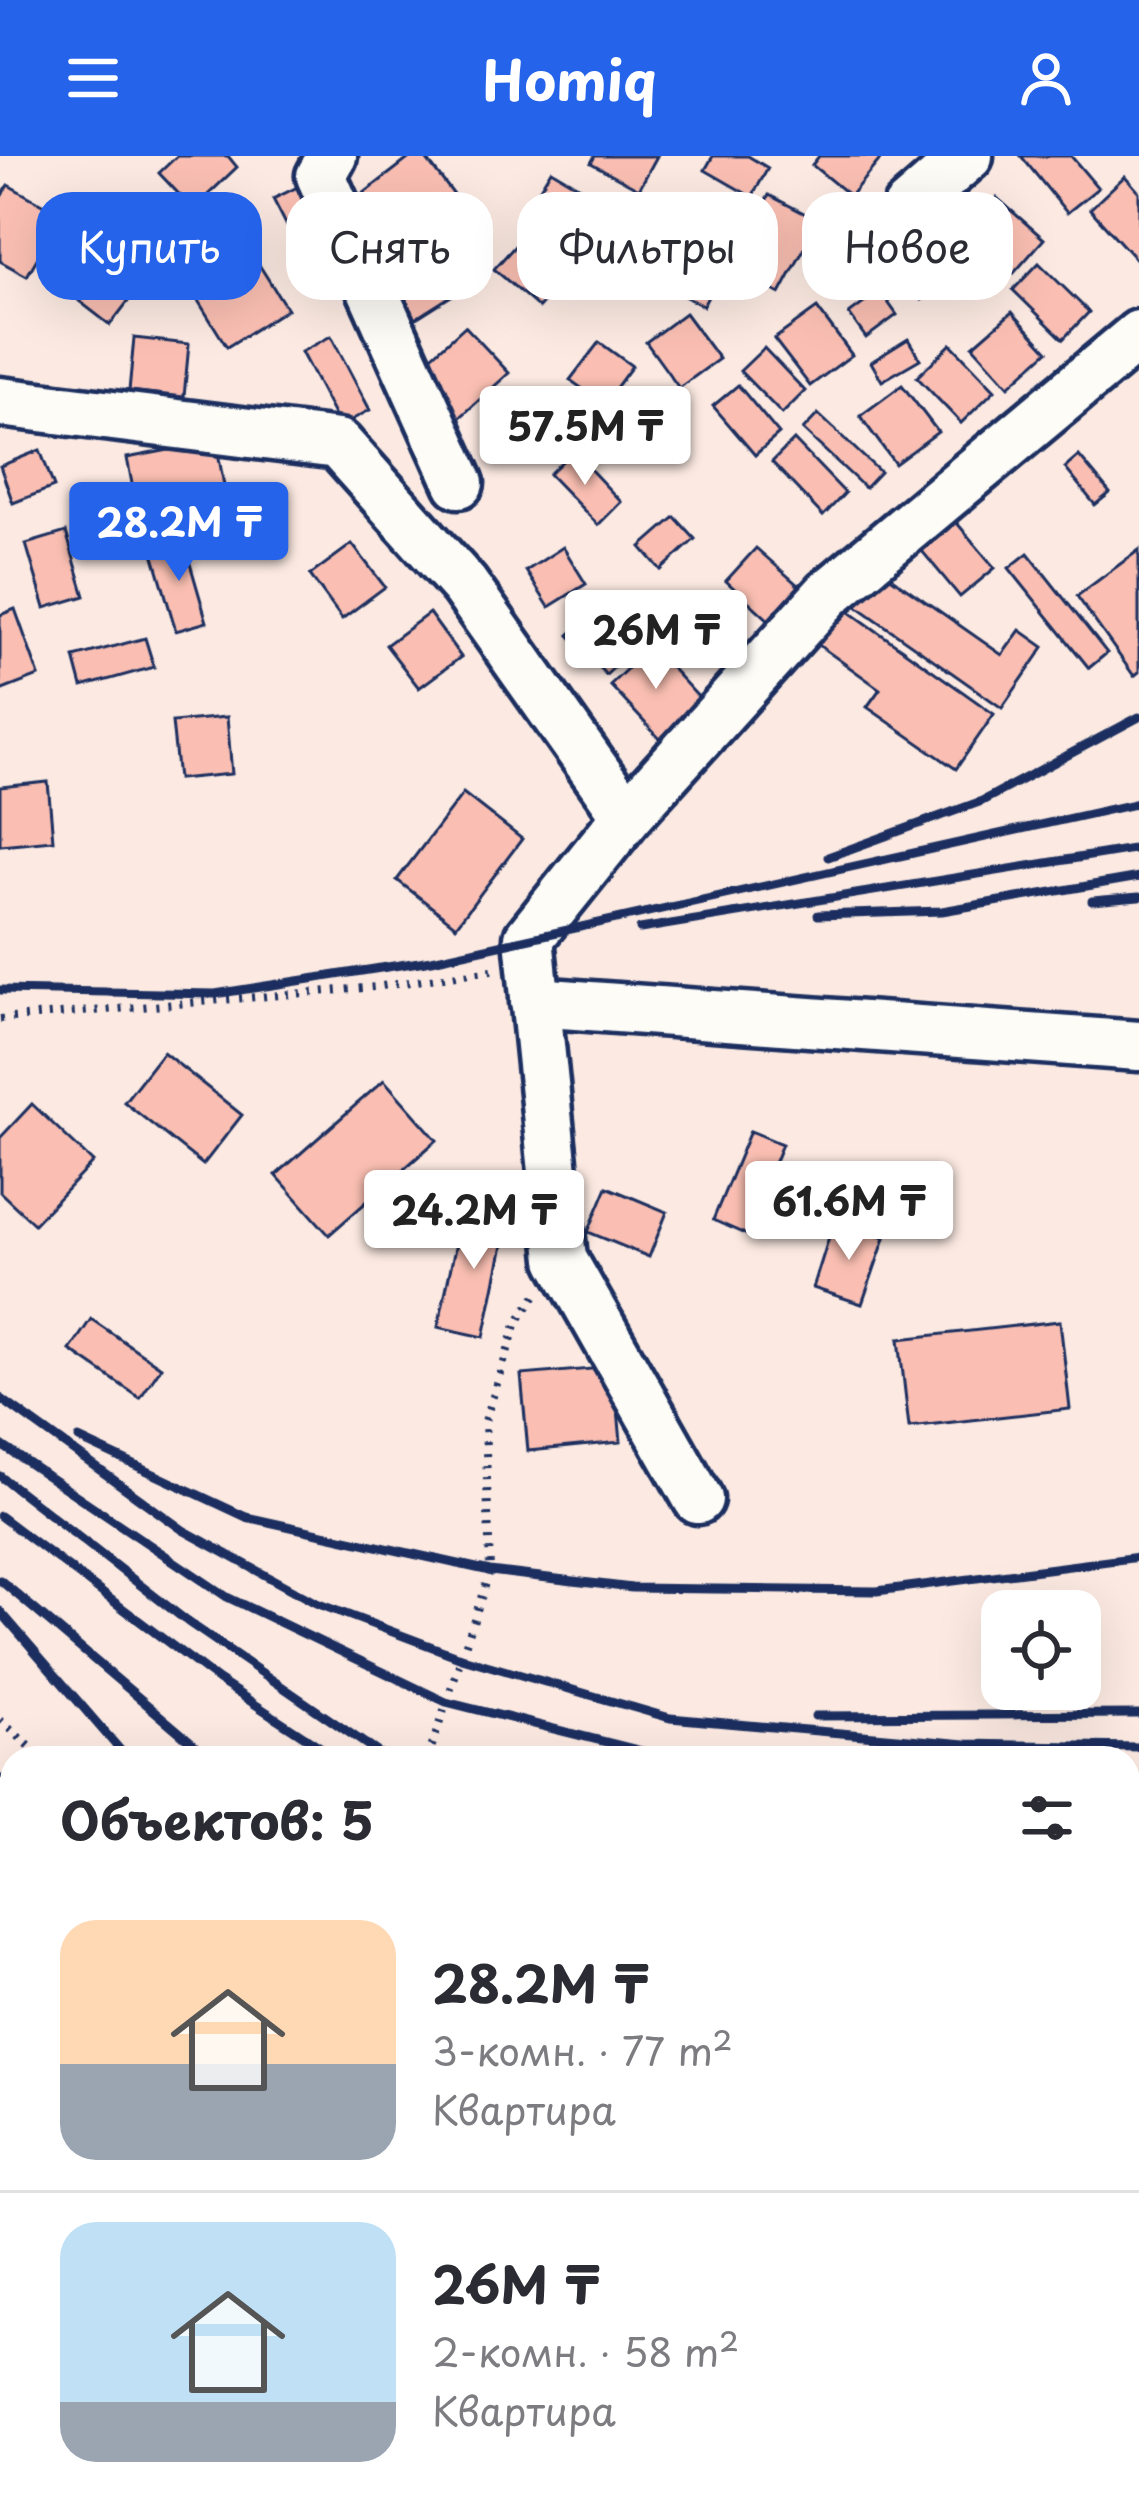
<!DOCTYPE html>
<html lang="ru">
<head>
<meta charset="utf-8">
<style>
	body { margin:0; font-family:"Playpen Sans",sans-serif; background:#f2f2f3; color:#2b2b33; height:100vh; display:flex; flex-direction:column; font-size:45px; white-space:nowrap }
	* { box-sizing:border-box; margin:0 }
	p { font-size:39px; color:#7c7c81 }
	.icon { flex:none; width:66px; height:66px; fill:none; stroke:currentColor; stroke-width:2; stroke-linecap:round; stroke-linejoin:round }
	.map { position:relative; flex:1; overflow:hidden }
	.side { position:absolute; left:0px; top:1590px; width:1140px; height:771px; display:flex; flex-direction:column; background:#fff; border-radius:36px 36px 0 0; box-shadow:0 12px 48px #0002 }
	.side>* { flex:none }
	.top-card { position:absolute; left:36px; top:36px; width:1068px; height:108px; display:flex; gap:24px }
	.buttons { position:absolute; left:981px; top:1434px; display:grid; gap:24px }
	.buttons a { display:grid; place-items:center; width:120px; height:120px; border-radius:24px; background:#fff; box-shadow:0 12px 48px #0002; font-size:60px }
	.price { position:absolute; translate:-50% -102px; padding:0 27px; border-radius:12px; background:#fff; color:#222; font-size:39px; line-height:78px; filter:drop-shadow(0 3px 6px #0008) }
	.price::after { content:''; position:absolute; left:50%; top:72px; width:36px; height:27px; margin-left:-18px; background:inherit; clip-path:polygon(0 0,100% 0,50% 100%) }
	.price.on { background:#2563eb; color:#fff }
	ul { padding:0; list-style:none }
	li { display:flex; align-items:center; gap:36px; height:300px; padding:0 60px }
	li+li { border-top:3px solid #e1e1e2 }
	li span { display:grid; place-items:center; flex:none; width:336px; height:240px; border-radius:36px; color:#555 }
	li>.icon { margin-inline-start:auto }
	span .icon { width:144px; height:144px; fill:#fffc; stroke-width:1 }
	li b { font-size:51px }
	h2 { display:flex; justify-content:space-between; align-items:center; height:144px; padding:0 60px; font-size:51px }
	.tag { padding:0 42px; border-radius:36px; background:#fff; box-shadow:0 12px 48px #0002; font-size:42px; line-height:108px }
	.tag.on { background:#2563eb; color:#fff }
	header { display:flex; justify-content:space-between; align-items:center; height:156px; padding:0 60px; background:#2563eb; color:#fff; font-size:54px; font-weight:700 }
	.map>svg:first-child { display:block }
	.built { fill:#fbddd4 }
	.building { fill:#fabfb2; stroke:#1b2f5e; stroke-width:3 }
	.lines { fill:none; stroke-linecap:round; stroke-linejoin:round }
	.minor-casing { stroke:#1b2f5e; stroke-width:57 }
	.path { stroke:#1b2f5e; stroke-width:8; stroke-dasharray:3 9; stroke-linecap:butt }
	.minor { stroke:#fdfcf7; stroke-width:48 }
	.rail { stroke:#1b2f5e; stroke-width:9 }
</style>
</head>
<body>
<header><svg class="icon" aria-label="menu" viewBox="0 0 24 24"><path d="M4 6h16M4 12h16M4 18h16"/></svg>Homiq<svg class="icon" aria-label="person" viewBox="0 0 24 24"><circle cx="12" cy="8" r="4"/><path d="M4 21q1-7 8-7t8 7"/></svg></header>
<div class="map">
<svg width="1139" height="2359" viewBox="0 0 1139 2359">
	<rect width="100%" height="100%" fill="#fceae2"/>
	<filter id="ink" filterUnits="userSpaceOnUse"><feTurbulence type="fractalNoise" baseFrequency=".00833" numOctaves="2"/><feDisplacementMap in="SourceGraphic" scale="24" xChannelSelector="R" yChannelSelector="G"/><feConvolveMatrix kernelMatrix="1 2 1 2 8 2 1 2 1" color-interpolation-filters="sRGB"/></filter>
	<g filter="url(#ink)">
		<path class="built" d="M418 2349H988L1000 2359H414Z"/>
		<g class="building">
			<path d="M177 0H228L237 11 193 53 159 17Z"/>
			<path d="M412 0H424L468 57 407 103 359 41Z"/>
			<path d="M595 0H657L639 33 591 7Z"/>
			<path d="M713 0H748L768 12 752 41 705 14Z"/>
			<path d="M819 0H883L850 40 812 9Z"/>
			<path d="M1021 0H1071L1098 32 1067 57Z"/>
			<path d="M551 14 605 46 587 78 532 45Z"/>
			<path d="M1125 20 1139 36V107L1090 53Z"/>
			<path d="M308 26 349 107 315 125 273 43Z"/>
			<path d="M8 29 62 59 27 120 0 105V43Z"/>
			<path d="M769 39 819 65 780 138 731 111Z"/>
			<path d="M997 42 1044 83 1014 117 967 77Z"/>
			<path d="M946 80 968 110 922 144 900 114Z"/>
			<path d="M522 82 566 121 539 152 494 113Z"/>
			<path d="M244 85 287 153 227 191 184 122Z"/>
			<path d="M444 86 470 128 410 166 383 124Z"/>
			<path d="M698 101 722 114 703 150 678 137Z"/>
			<path d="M1039 107 1089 156 1063 183 1013 134Z"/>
			<path d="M101 115 133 139 110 169 79 145Z"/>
			<path d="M880 135 897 159 866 182 849 158Z"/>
			<path d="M817 152 852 199 810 230 774 183Z"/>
			<path d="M1012 156 1048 195 1009 230 973 190Z"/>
			<path d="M685 157 719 203 679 232 646 186Z"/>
			<path d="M465 170 509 217 455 266 412 218Z"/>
			<path d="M331 180 370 254 340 270 301 196Z"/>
			<path d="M134 182 189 188 184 241 129 235Z"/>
			<path d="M908 183 920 203 882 225 871 206Z"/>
			<path d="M599 186 632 210 604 248 570 224Z"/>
			<path d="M951 188 995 234 961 267 917 221Z"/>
			<path d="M764 192 805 235 782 258 740 215Z"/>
			<path d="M738 229 779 278 755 299 713 250Z"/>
			<path d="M902 229 938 276 895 308 860 260Z"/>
			<path d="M818 258 880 316 865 332 803 274Z"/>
			<path d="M794 284 845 337 823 360 772 306Z"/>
			<path d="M216 285 226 341 138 358 127 302Z"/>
			<path d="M40 294 54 331 13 347 0 310Z"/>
			<path d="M573 295 621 346 598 369 549 318Z"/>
			<path d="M1079 300 1110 337 1095 349 1065 312Z"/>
			<path d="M951 360 995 412 960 441 917 389Z"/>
			<path d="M675 361 695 383 661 414 641 391Z"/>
			<path d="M66 376 85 440 45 452 26 388Z"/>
			<path d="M182 380 207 466 176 475 151 390Z"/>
			<path d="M352 388 385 431 342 463 310 419Z"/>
			<path d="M563 391 586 428 549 451 526 415Z"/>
			<path d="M756 392 800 431 770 465 726 425Z"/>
			<path d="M1139 394V516L1134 520 1077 440Z"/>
			<path d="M1028 397 1107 497 1089 512 1009 412Z"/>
			<path d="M869 406 1002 499 1020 474 1044 491 1002 552 844 441Z"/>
			<path d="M612 439 649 479 606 519 569 479Z"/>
			<path d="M682 447 719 480 697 505 661 472Z"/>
			<path d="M843 451 994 558 956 613 867 551 880 533 817 488Z"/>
			<path d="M15 453 39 520 0 535V459Z"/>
			<path d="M429 457 461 501 419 532 386 489Z"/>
			<path d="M145 482 154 511 82 531 74 501Z"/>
			<path d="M651 490 701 544 660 583 610 529Z"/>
			<path d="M227 561 232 618 178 623 172 566Z"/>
			<path d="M48 626 53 684 0 689V631Z"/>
			<path d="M463 637 522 683 456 770 397 724Z"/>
			<path d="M163 896 242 959 203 1009 124 946Z"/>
			<path d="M384 924 437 984 329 1079 276 1019Z"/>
			<path d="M32 948 93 1006 34 1068 0 1036V982Z"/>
			<path d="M750 975 782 988 745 1078 713 1064Z"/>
			<path d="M607 1031 667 1056 649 1101 588 1076Z"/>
			<path d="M464 1050 509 1060 484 1181 438 1171Z"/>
			<path d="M834 1065 885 1082 862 1148 813 1132Z"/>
			<path d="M91 1163 161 1211 140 1242 70 1194Z"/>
			<path d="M1060 1165 1070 1253 909 1271 899 1183Z"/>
			<path d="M614 1211 621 1286 528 1295 521 1219Z"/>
			<path d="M12 1952V2114L0 2128V1967Z"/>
			<path d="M1128 2269 1139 2275V2359H1090L1070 2349H1128Z"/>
			<path d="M76 2349H198L210 2359H68Z"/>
		</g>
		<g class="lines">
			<g class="minor-casing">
				<g id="minor">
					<path d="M332 0 321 20 459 327"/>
					<path d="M907 53 968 0"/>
					<path d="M0 246 338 288 464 429 627 660"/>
					<path d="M535 846 1139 890"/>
					<path d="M698 1343 562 1103 529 782 627 660 828 438 1139 179"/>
					<path d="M0 1647 12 1657"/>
					<path d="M1128 2024 1139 2027"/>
					<path d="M0 2347 12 2332"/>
				</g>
			</g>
			<g class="path">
				<path d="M0 863 375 831 492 814"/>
				<path d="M0 1564 43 1602"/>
				<path d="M428 1602 490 1415 485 1265 517 1166 536 1139"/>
			</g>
			<use href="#minor" class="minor"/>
			<g class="rail">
				<path d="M828 701 982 645 1139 561"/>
				<path d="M1092 745 1139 741"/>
				<path d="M818 759 942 755 1139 721"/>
				<path d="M640 773 1139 692"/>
				<path d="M0 834 215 838 432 804 1139 647"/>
				<path d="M0 1242 183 1374 316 1447 462 1502 670 1562 966 1588 1139 1591"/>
				<path d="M79 1283 246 1361 490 1415 632 1432 877 1435 1139 1401"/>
				<path d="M0 1288 227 1441 446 1546 670 1602"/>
				<path d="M0 1320 188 1466 386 1602"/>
				<path d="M0 1360 218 1524 337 1602"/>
				<path d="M0 1424 210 1602"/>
				<path d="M0 1455 127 1602"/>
				<path d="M815 1560 1139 1558"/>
				<path d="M1128 1672 1139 1674"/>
				<path d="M1128 1891 1139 1893"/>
				<path d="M1128 1921 1139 1924"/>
				<path d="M1128 1986 1139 1989"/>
				<path d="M894 2349 903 2359"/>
				<path d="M954 2349 966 2359"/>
				<path d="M277 2359 281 2349"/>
				<path d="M378 2359 381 2349"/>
			</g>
		</g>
	</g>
</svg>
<div class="buttons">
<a><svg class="icon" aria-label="locate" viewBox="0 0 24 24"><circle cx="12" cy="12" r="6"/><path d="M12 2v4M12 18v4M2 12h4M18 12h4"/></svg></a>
</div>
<b class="price" style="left:585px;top:332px">57.5M ₸</b>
<b class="price on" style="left:179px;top:428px">28.2M ₸</b>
<b class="price" style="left:656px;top:536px">26M ₸</b>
<b class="price" style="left:849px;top:1107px">61.6M ₸</b>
<b class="price" style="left:474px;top:1116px">24.2M ₸</b>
<div class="top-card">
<a class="tag on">Купить</a>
<a class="tag">Снять</a>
<a class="tag">Фильтры</a>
<a class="tag">Новое</a>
</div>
<section class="side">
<h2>Объектов: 5<svg class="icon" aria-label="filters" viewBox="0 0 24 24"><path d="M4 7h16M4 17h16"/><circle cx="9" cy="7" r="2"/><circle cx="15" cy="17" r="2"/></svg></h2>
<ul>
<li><span style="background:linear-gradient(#ffd9b3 60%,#9aa5b1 0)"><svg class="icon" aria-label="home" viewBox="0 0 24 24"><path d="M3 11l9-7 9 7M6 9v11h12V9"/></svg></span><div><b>28.2M ₸</b><p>3-комн. · 77 m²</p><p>Квартира</p></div></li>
<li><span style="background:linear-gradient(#bfe0f5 75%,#9aa5b1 0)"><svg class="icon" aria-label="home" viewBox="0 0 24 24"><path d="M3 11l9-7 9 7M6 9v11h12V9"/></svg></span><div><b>26M ₸</b><p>2-комн. · 58 m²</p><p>Квартира</p></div></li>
</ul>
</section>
</div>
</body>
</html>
